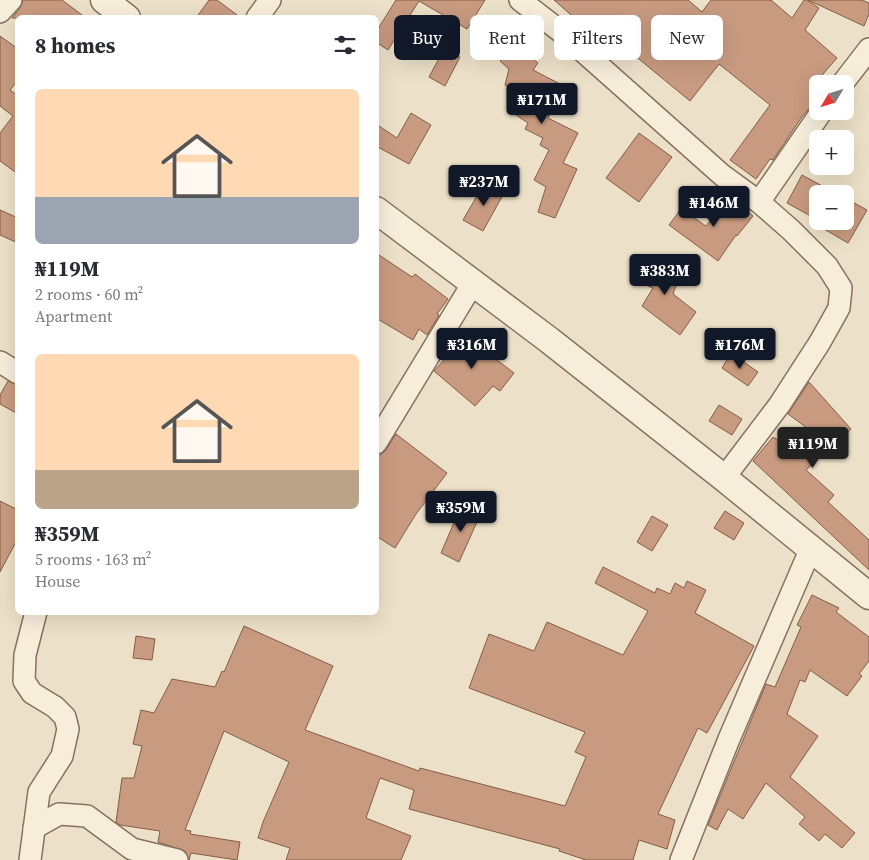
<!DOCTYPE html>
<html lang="en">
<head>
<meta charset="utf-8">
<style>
	body { margin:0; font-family:"Source Serif 4",serif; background:#f7f7f7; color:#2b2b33; height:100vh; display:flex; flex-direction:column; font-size:19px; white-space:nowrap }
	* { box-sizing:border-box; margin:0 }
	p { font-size:16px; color:#7c7c81 }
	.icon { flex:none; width:28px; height:28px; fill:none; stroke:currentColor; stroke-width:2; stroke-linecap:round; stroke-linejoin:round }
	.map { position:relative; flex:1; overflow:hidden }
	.side { position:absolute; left:15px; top:15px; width:364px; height:600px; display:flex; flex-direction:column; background:#fff; border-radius:8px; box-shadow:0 5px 20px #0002 }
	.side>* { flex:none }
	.hud { position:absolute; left:394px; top:15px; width:400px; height:45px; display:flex; gap:10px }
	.needle { width:32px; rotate:232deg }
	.buttons { position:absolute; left:809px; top:75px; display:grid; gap:10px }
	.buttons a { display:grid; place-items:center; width:45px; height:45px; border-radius:8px; background:#fff; box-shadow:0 5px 20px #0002; font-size:25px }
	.price { position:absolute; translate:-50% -42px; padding:0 11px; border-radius:5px; background:#111827; color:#fff; font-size:16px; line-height:32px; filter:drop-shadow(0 1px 2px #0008) }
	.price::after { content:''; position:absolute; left:50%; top:30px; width:15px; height:11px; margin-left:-8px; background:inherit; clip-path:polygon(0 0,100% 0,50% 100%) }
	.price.selected { background:#222; color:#fff }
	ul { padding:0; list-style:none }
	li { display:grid; align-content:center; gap:10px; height:265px; padding:0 20px }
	li span { display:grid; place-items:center; height:155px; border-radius:8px; color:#555 }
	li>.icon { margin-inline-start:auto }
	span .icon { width:90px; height:90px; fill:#fffc; stroke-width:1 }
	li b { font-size:21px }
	h2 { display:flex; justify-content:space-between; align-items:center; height:60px; padding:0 20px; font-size:21px }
	.pill { padding:0 18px; border-radius:8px; background:#fff; box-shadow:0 5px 20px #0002; font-size:18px; line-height:45px }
	.pill.selected { background:#111827; color:#fff }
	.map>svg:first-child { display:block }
	.building { fill:#c89b80; stroke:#855c45 }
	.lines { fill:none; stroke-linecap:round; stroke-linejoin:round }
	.minor-casing { stroke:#87725e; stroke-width:24 }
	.tertiary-casing { stroke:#87725e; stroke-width:29 }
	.minor { stroke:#f7eddb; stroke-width:21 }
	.tertiary { stroke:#f7eddb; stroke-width:26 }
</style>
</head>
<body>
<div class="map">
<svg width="869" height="860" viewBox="0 0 869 860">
	<rect width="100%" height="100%" fill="#ece0c8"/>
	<g class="building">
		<path d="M23 0H62L86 18H12L20 8Z"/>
		<path d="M209 0H217L241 18H196Z"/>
		<path d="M396 0H485L467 29 419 1 388 50 376 42V32Z"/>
		<path d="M554 0H688L702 12 711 0H771L792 18 804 0H807L819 8 805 30 837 58 810 89 818 95V98L801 118 773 160 770 159 756 179 730 160 770 105 719 64 690 101 628 50 623 57 602 42Z"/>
		<path d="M808 0H862L869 3V14L864 26Z"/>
		<path d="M0 36 18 49V80L10 90 18 96V174L0 161V133L13 116 0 106Z"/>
		<path d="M515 44 538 63 533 70 564 86 548 118 578 133 563 163 577 169 555 218 538 212 546 187 534 180 549 150 540 145 543 138 525 129 528 123 510 111 520 96 505 85 509 69 500 61Z"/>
		<path d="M444 49 460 57 445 86 429 77Z"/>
		<path d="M411 113 431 125 409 164 376 146V124L397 138Z"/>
		<path d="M639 133 672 157 639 202 606 178Z"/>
		<path d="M802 175 837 194H818V220L787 203Z"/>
		<path d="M485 182 504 193 483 231 463 220Z"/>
		<path d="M730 197 753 216 737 236 736 235 718 261 669 225 681 209 706 226Z"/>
		<path d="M845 198 867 210 848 243 819 226 821 222 820 221H845Z"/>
		<path d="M0 210 18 218V243L0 235Z"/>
		<path d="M376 253 412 277 415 274 448 299 437 314 439 315 427 335 419 329 413 340 376 318Z"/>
		<path d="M647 259 681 272 673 294 696 312 680 335 642 306 653 288 638 282Z"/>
		<path d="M459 331 514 373 500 391 493 386 475 406 434 371 450 353 447 350Z"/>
		<path d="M731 353 758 372 748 386 722 368Z"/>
		<path d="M8 381 18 385V414L0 404V395Z"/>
		<path d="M809 382 851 429 806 470 834 495 828 502 869 540V570L753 461 773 437 792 449 807 428 788 414Z"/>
		<path d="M719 405 742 419 732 435 709 421Z"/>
		<path d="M396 434 447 473 416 514 395 548 376 536V459L386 450Z"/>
		<path d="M0 501 18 510V538L0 572Z"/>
		<path d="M462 504 481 513 459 562 441 553Z"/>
		<path d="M725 511 744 523 734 540 714 528Z"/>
		<path d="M652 516 668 525 652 551 637 542Z"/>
		<path d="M603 567 655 593 657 588 670 594 675 583 684 588 687 581 706 590 695 613 754 646 707 733 698 728 658 814 675 820 667 849 639 840 633 860H586L559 851 560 849 409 809 414 790 380 778 366 818 411 836 401 860H286L290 848 258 838 263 822 289 762 224 731 185 830 191 831 190 834 240 842 237 860 191 853 189 860 185 851 158 842 160 831 120 825 116 822 122 778H134L142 746 133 744 141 710 154 713 172 679 215 687 222 671 224 672 244 626 333 666 305 730 419 771 420 768 565 806 586 757 575 752 585 732 469 688 489 634 534 651 547 622 623 655 648 611 595 583Z"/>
		<path d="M812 595 839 608 836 612 869 637V661L859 674 862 676 847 696 810 670 805 682 800 680 787 714 818 736 790 777 855 833 842 848 825 834 819 841 799 824 805 817 766 783 743 819 728 809 717 830 708 825 766 684 775 687 801 627 797 625Z"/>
		<path d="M136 636 155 639 152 660 133 658Z"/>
	</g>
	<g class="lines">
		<g class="minor-casing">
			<g id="minor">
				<path d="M520 0 560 31 722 175 759 202 791 230 827 266 841 288 839 308 820 342 780 404 724 478"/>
				<path d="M0 12 11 0"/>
				<path d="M257 18 270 0"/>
				<path d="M842 84 869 49"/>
				<path d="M759 202 822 111"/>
				<path d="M0 362 18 373"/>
				<path d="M376 443 473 283"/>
				<path d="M34 828 59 814 87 816 132 849 177 860"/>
				<path d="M30 860 39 792 62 756 68 729 65 717 55 707 32 693 24 681 25 655 36 612"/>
				<path d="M681 860 729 739 811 548"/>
			</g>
		</g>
		<g class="tertiary-casing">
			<g id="tertiary">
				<path d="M104 0 127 18"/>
				<path d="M376 210 549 340 724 478 869 596"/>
			</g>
		</g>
		<use href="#minor" class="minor"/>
		<use href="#tertiary" class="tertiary"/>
	</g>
</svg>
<div class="buttons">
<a><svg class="needle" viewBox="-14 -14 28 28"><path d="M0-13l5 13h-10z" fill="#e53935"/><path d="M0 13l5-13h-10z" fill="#7c7c81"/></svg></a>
<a>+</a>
<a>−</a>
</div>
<b class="price" style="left:542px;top:125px">₦171M</b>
<b class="price" style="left:484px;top:207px">₦237M</b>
<b class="price" style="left:714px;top:228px">₦146M</b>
<b class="price" style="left:665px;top:296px">₦383M</b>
<b class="price" style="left:472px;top:370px">₦316M</b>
<b class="price" style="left:740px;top:370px">₦176M</b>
<b class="price selected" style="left:813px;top:469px">₦119M</b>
<b class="price" style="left:461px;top:533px">₦359M</b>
<div class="hud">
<a class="pill selected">Buy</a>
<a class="pill">Rent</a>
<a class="pill">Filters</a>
<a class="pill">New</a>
</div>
<section class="side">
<h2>8 homes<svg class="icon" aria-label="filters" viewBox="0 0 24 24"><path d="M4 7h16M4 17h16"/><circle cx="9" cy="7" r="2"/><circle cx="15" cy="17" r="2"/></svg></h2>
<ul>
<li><span style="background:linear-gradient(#ffd9b3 70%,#9aa5b1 0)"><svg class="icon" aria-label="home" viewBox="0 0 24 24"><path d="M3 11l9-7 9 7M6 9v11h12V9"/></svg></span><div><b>₦119M</b><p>2 rooms · 60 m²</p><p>Apartment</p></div></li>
<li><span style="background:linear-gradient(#ffd9b3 75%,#b9a48a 0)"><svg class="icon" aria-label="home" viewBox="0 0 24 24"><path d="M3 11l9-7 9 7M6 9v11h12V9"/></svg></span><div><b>₦359M</b><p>5 rooms · 163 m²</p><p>House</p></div></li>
</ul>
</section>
</div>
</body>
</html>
